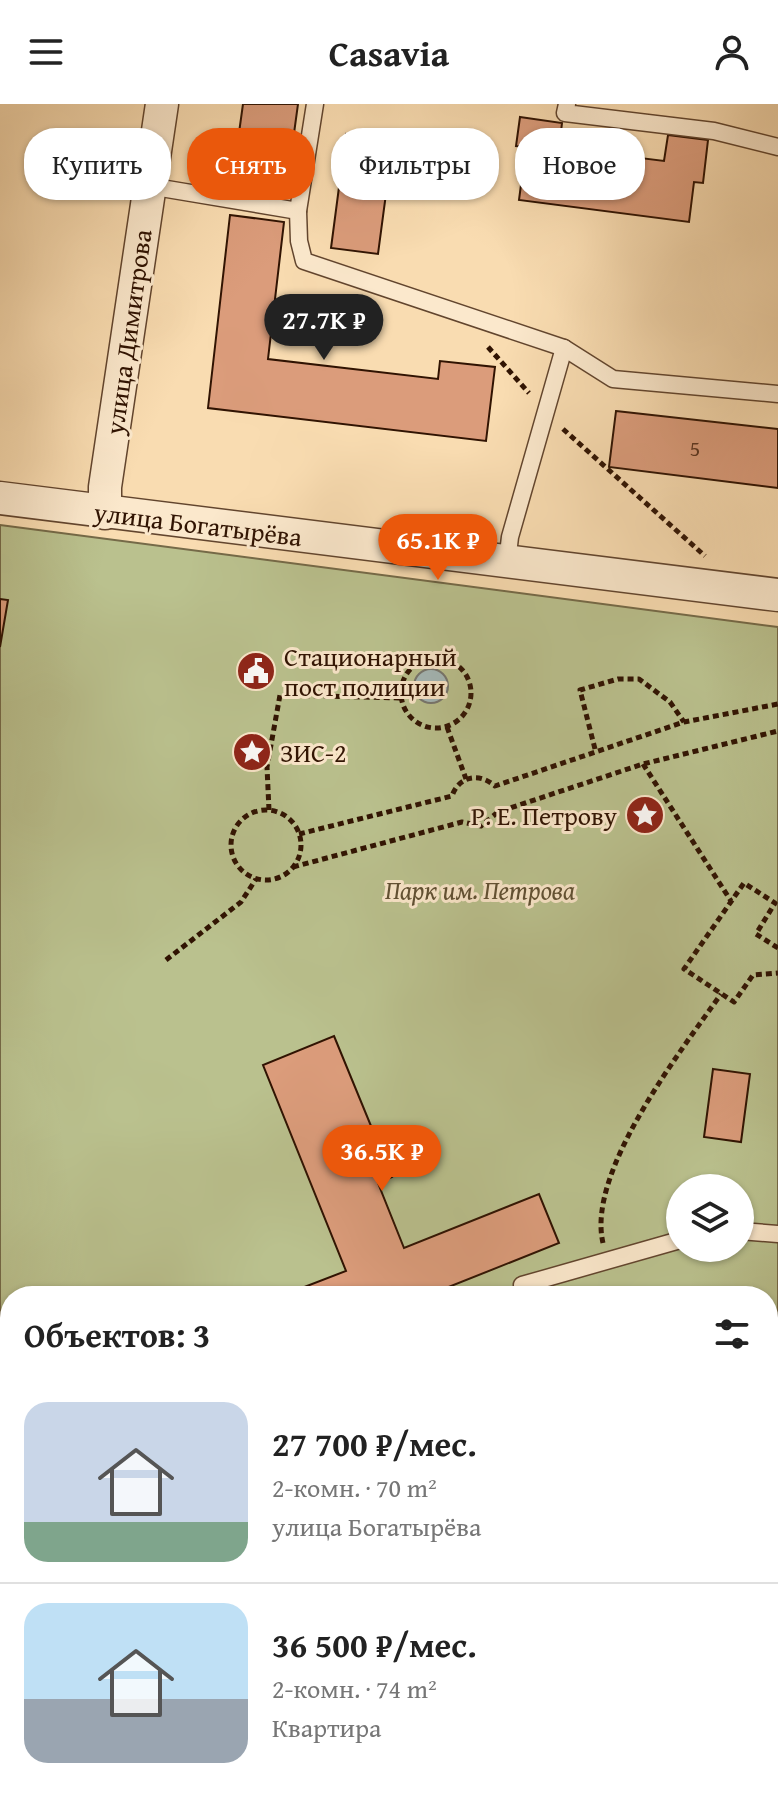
<!DOCTYPE html>
<html lang="ru">
<head>
<meta charset="utf-8">
<style>
	body { margin:0; font-family:"Gentium Book Plus",serif; background:#f2f2f2; color:#222; height:100vh; display:flex; flex-direction:column; font-size:30px; white-space:nowrap }
	* { box-sizing:border-box; margin:0 }
	p { font-size:26px; color:#767676 }
	.icon { flex:none; width:44px; height:44px; fill:none; stroke:currentColor; stroke-width:2; stroke-linecap:round; stroke-linejoin:round }
	.map { position:relative; flex:1; overflow:hidden }
	.sheet { position:absolute; left:0px; top:1182px; width:778px; height:514px; display:flex; flex-direction:column; background:#fff; border-radius:32px 32px 0 0; box-shadow:0 2px 6px #0004 }
	.sheet>* { flex:none }
	.top-card { position:absolute; left:24px; top:24px; width:730px; height:72px; display:flex; gap:16px }
	.buttons { position:absolute; left:666px; top:1070px; display:grid; gap:16px }
	.buttons a { display:grid; place-items:center; width:88px; height:88px; border-radius:50%; background:#fff; box-shadow:0 2px 6px #0004; font-size:40px }
	.price { position:absolute; translate:-50% -68px; padding:0 18px; border-radius:28px; background:#ea580c; color:#fff; font-size:26px; line-height:52px; filter:drop-shadow(0 2px 4px #0008) }
	.price::after { content:''; position:absolute; left:50%; top:48px; width:24px; height:18px; margin-left:-12px; background:inherit; clip-path:polygon(0 0,100% 0,50% 100%) }
	.price.active { background:#222; color:#fff }
	ul { padding:0; list-style:none }
	li { display:flex; align-items:center; gap:24px; height:200px; padding:0 24px }
	li+li { border-top:2px solid #e0e0e0 }
	li span { display:grid; place-items:center; flex:none; width:224px; height:160px; border-radius:24px; color:#555 }
	li>.icon { margin-inline-start:auto }
	span .icon { width:96px; height:96px; fill:#fffc; stroke-width:1 }
	li b { font-size:34px }
	h2 { display:flex; justify-content:space-between; align-items:center; height:96px; padding:0 24px; font-size:34px }
	.tag { padding:0 28px; border-radius:32px; background:#fff; box-shadow:0 2px 6px #0004; font-size:28px; line-height:72px }
	.tag.active { background:#ea580c; color:#fff }
	header { display:flex; justify-content:space-between; align-items:center; height:104px; padding:0 24px; background:#fff; font-size:36px; font-weight:600 }
	.map>svg:first-child { display:block }
	.green { fill:#bac18e; stroke:#756a48; stroke-width:2; fill-rule:evenodd }
	.water { fill:#a4b8b8; stroke:#76766f; stroke-width:2 }
	.building { fill:#db9c7b; stroke:#301302; stroke-width:2 }
	.lines { fill:none; stroke-linecap:round; stroke-linejoin:round }
	.service-casing { stroke:#62452e; stroke-width:19 }
	.minor-casing { stroke:#62452e; stroke-width:35 }
	.path { stroke:#301302; stroke-width:5; stroke-dasharray:6 4; stroke-linecap:butt }
	.service { stroke:#fbe8cc; stroke-width:16 }
	.minor { stroke:#fbe8cc; stroke-width:32 }
	.labels { text-anchor:middle; dominant-baseline:central; stroke-width:6; stroke-linejoin:round; paint-order:stroke }
	.number-label { font-size:22px; fill:#5b3520 }
	.street-label { font-size:26px; fill:#301302; stroke:#fbe8cc }
	.poi-label { font-size:26px; fill:#301302; stroke:#fbe8cc; text-anchor:start }
	.park-label { font-size:26px; font-style:italic; fill:#605033; stroke:#fbe8cc }
</style>
</head>
<body>
<header><svg class="icon" aria-label="menu" viewBox="0 0 24 24"><path d="M4 6h16M4 12h16M4 18h16"/></svg>Casavia<svg class="icon" aria-label="person" viewBox="0 0 24 24"><circle cx="12" cy="8" r="4"/><path d="M4 21q1-7 8-7t8 7"/></svg></header>
<div class="map">
<svg width="778" height="1695" viewBox="0 0 778 1695">
	<rect width="100%" height="100%" fill="#f9dcb1"/>
	<filter id="stains"><feTurbulence type="fractalNoise" baseFrequency=".0025" numOctaves="4"/><feColorMatrix values="0 0 0 0 .2 0 0 0 0 .09 0 0 0 0 .02 0 0 0 .5 -.17"/></filter>
	<radialGradient id="worn" r=".72"><stop offset=".6" stop-color="#630" stop-opacity="0"/><stop offset="1" stop-color="#630" stop-opacity=".3"/></radialGradient>
	<path class="green" d="M0 421 778 523V1361L768 1360V1192H10V1262L0 1260ZM680 1084H740V1144H680Z"/>
	<g class="water">
		<circle cx="431" cy="582" r="17"/>
		<path d="M0 1603 10 1607V1686H589L603 1695H0Z"/>
	</g>
	<g class="building">
		<path d="M243 0H298L292 44 238 36Z"/>
		<path d="M520 13 562 19 559 44 664 57 668 31 708 36 703 79 694 78 689 118 519 96 526 43 516 42Z"/>
		<path d="M346 30 393 37 378 150 331 144Z"/>
		<path d="M230 111 284 118 268 255 438 275 440 257 495 263 486 337 208 304Z"/>
		<path d="M616 307 778 325V384L609 363Z"/>
		<path d="M0 495 8 496 0 543Z"/>
		<path d="M334 932 392 1073 378 1079 404 1144 539 1090 559 1139 426 1192H281L346 1167 263 961Z"/>
		<path d="M713 965 750 970 741 1038 704 1033Z"/>
		<path d="M0 1352 10 1354V1374L0 1373Z"/>
		<path d="M0 1428 10 1429V1464H0Z"/>
		<path d="M768 1569 778 1575V1617L768 1611Z"/>
		<path d="M768 1650 778 1656V1695H733L722 1689 697 1686H768Z"/>
	</g>
	<g class="lines">
		<g class="service-casing">
			<g id="service">
				<path d="M567 0 565 9 714 27 778 43"/>
				<path d="M149 82 298 107 299 137 304 157 564 244 613 275 778 290"/>
				<path d="M298 107 315 0"/>
				<path d="M507 458 510 433 564 244"/>
				<path d="M740 1127 778 1130"/>
				<path d="M525 1192 522 1181 680 1136"/>
			</g>
		</g>
		<g class="minor-casing">
			<g id="minor">
				<path d="M0 394 778 491"/>
				<path d="M105 409V383L162 0"/>
				<path d="M0 1307 10 1308"/>
				<path d="M768 1400 778 1402"/>
			</g>
		</g>
		<g class="path">
			<path d="M488 243 529 289"/>
			<path d="M563 325 705 452"/>
			<circle cx="436" cy="589" r="35"/>
			<path d="M447 623 466 675"/>
			<path d="M595 645 580 586 618 575H639L670 598 684 618"/>
			<path d="M643 660 731 797"/>
			<circle cx="266" cy="741" r="35"/>
			<path d="M269 706 267 663 280 591 401 594"/>
			<path d="M299 730 452 692C459 672 479 668 495 682L684 618 778 600"/>
			<path d="M293 763 462 718 481 722 498 708 643 660 778 627"/>
			<path d="M778 844 756 830 775 799 744 779 684 865 734 898 753 871 778 869"/>
			<path d="M166 856 241 798 256 775"/>
			<path d="M603 1139C586 1068 681 947 721 890"/>
		</g>
		<use href="#service" class="service"/>
		<use href="#minor" class="minor"/>
	</g>
	<defs>
		<g id="civic-disc" transform="scale(2)"><circle r="9.5" fill="#8f2418" stroke="#fbe8cc"/><path d="M-.6-6.5H3V-4.5H.6V-3L4-1V1h2V6H-6V1h2V-1L-.6-3ZM-1.2 2.5V6h2.4V2.5Z" fill="#fff"/></g>
		<g id="sight-disc" transform="scale(2)"><circle r="9.5" fill="#8f2418" stroke="#fbe8cc"/><path d="M0-6L1.8-2.2L6-1.7L2.9 1.2L3.7 5.4L0 3.3L-3.7 5.4L-2.9 1.2L-6-1.7L-1.8-2.2Z" fill="#fff"/></g>
	</defs>
	<g fill-rule="evenodd">
		<use href="#civic-disc" x="256" y="567"/>
		<use href="#sight-disc" x="252" y="648"/>
		<use href="#sight-disc" x="645" y="711"/>
	</g>
	<g class="labels">
		<g class="number-label">
			<text x="695" y="344">5</text>
		</g>
		<g class="street-label">
			<text transform="translate(128 228) rotate(-82)">улица Димитрова</text>
			<text transform="translate(198 420) rotate(7)">улица Богатырёва</text>
		</g>
		<g class="poi-label">
			<text x="284" y="552">Стационарный<tspan x="284" dy="30">пост полиции</tspan></text>
			<text x="280" y="648">ЗИС-2</text>
			<text x="617" y="711" text-anchor="end">Р. Е. Петрову</text>
		</g>
		<g class="park-label">
			<text x="480" y="785">Парк им. Петрова</text>
		</g>
	</g>
	<rect width="100%" height="100%" filter="url(#stains)"/>
	<rect width="100%" height="100%" fill="url(#worn)"/>
</svg>
<div class="buttons">
<a><svg class="icon" aria-label="layers" viewBox="0 0 24 24"><path d="M12 4l9 5-9 5-9-5zM3 14l9 5 9-5"/></svg></a>
</div>
<b class="price active" style="left:324px;top:258px">27.7K ₽</b>
<b class="price" style="left:438px;top:478px">65.1K ₽</b>
<b class="price" style="left:382px;top:1089px">36.5K ₽</b>
<div class="top-card">
<a class="tag">Купить</a>
<a class="tag active">Снять</a>
<a class="tag">Фильтры</a>
<a class="tag">Новое</a>
</div>
<section class="sheet">
<h2>Объектов: 3<svg class="icon" aria-label="filters" viewBox="0 0 24 24"><path d="M4 7h16M4 17h16"/><circle cx="9" cy="7" r="2"/><circle cx="15" cy="17" r="2"/></svg></h2>
<ul>
<li><span style="background:linear-gradient(#c9d6e8 75%,#7fa58c 0)"><svg class="icon" aria-label="home" viewBox="0 0 24 24"><path d="M3 11l9-7 9 7M6 9v11h12V9"/></svg></span><div><b>27 700 ₽/мес.</b><p>2-комн. · 70 m²</p><p>улица Богатырёва</p></div></li>
<li><span style="background:linear-gradient(#bfe0f5 60%,#9aa5b1 0)"><svg class="icon" aria-label="home" viewBox="0 0 24 24"><path d="M3 11l9-7 9 7M6 9v11h12V9"/></svg></span><div><b>36 500 ₽/мес.</b><p>2-комн. · 74 m²</p><p>Квартира</p></div></li>
</ul>
</section>
</div>
</body>
</html>
